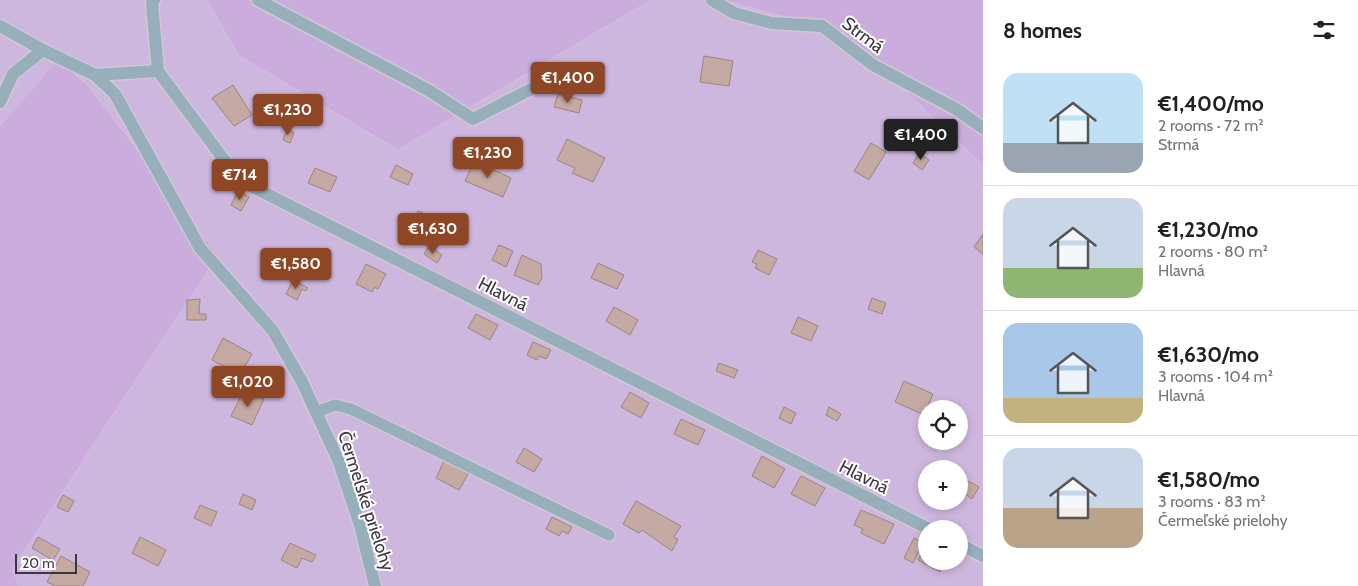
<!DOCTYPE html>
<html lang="en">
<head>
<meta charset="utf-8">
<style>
	body { margin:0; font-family:Cabin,sans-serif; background:#f2f2f2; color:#202124; height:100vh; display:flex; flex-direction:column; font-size:19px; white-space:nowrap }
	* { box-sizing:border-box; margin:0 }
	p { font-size:16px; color:#757577 }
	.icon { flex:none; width:28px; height:28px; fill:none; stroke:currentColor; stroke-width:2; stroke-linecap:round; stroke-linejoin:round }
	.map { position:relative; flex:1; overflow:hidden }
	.side { display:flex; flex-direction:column; background:#fff; width:375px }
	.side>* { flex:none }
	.tools { position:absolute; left:918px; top:400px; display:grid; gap:10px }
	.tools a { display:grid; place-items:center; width:50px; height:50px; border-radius:50%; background:#fff; box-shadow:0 2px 8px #0003; font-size:25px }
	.scale { position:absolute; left:15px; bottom:12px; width:62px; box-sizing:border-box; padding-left:5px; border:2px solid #3b363f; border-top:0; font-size:14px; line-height:18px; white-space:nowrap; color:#3b363f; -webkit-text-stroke:4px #fff; paint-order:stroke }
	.price { position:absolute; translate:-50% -42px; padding:0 11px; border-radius:5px; background:#8e4624; color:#fff; font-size:16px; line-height:32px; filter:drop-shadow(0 1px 2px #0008) }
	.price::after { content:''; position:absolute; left:50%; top:30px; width:15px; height:11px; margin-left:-8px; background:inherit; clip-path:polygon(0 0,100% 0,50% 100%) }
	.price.on { background:#222; color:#fff }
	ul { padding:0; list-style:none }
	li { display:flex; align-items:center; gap:15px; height:125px; padding:0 20px }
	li+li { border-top:1px solid #e0e0e0 }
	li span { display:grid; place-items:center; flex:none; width:140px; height:100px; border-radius:15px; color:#555 }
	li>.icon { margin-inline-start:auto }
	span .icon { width:60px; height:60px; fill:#fffc; stroke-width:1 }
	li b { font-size:21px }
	h2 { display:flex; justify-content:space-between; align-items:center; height:60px; padding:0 20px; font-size:21px }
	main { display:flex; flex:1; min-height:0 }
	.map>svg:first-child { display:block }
	.green { fill:#ceb7de; fill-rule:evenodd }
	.forest { fill:#caaddc }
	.building { fill:#c5a9a3; stroke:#9d837d }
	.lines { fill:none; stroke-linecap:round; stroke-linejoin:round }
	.service-casing { stroke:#d1c7d7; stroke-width:14 }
	.minor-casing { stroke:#d1c7d7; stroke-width:15 }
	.service { stroke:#96afba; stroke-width:11 }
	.minor { stroke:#96afba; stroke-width:12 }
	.labels { text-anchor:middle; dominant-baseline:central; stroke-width:4; stroke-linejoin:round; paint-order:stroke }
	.street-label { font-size:18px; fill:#3b363f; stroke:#fff }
</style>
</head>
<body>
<main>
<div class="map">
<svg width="983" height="586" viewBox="0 0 983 586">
	<rect width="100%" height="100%" fill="#f6ebfd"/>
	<path class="green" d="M0 0H207L238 55 398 150 651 0H723L843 32 983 165V586H19L12 569 218 255 89 87 60 59 0 126ZM926 409H959V441H926ZM926 469H959V501H926ZM926 529H959V561H926Z"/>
	<g class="forest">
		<path d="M207 0H651L398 150 238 55Z"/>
		<path d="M723 0H983V165L843 32Z"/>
		<path d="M59 59 89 87 218 255 12 569 19 586H0V126Z"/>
	</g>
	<g class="building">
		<path d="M704 56 733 61 729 86 700 82Z"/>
		<path d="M233 85 252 115 234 126 212 98Z"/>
		<path d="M558 94 582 100 579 113 554 107Z"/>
		<path d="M287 130 294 133 290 143 283 140Z"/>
		<path d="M567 139 605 158 593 182 572 173 575 168 557 160Z"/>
		<path d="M871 143 886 152 869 180 854 171Z"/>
		<path d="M919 153 929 160 922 170 913 163Z"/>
		<path d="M474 161 511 178 503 197 465 181Z"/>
		<path d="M396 165 413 174 408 185 390 177Z"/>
		<path d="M315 168 337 177 330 192 308 183Z"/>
		<path d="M238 191 249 197 241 211 231 205Z"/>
		<path d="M418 211 440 220 430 241 408 231Z"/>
		<path d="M983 234V254L974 247Z"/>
		<path d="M499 245 513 251 506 267 492 260Z"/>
		<path d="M429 246 442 255 437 263 424 254Z"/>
		<path d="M758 250 777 259 769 275 755 268 757 264 752 262Z"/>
		<path d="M522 255 541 264 542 278 538 285 514 275Z"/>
		<path d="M598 263 624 275 617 289 591 278Z"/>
		<path d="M366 264 386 274 378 289 375 287 372 292 356 284Z"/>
		<path d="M293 280 308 288 305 291 302 289 297 300 286 294Z"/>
		<path d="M872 298 886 303 882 314 868 309Z"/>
		<path d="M200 299 199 314H206V320H187V300Z"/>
		<path d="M614 307 638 320 630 335 606 321Z"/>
		<path d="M476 314 498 325 490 340 468 328Z"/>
		<path d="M798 317 818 326 811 341 791 333Z"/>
		<path d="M223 338 252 354 240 375 212 360Z"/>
		<path d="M533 342 551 350 546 359 539 356 537 360 527 355Z"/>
		<path d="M719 363 738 370 734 378 716 371Z"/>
		<path d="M904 381 933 394 924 415 895 402Z"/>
		<path d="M244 390 264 399 252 425 231 416Z"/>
		<path d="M630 392 649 403 641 418 621 407Z"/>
		<path d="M784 407 796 413 791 424 779 418Z"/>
		<path d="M829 407 841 414 837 421 826 415Z"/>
		<path d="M681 419 705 430 698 445 674 434Z"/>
		<path d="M524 448 542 459 534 472 516 462Z"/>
		<path d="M762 456 785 469 774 488 752 476Z"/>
		<path d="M444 461 468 474 459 490 436 478Z"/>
		<path d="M801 476 825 488 815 506 791 494Z"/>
		<path d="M959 476 979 487 972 499 959 489Z"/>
		<path d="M243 494 256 500 252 510 239 504Z"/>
		<path d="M63 495 74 501 68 512 57 507Z"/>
		<path d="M636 501 681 526 674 537 678 539 672 551 642 530 639 533 623 524Z"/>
		<path d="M200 505 217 512 211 526 194 518Z"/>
		<path d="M861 510 894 524 884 544 861 533 863 529 854 525Z"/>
		<path d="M552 517 572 527 568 534 562 531 559 536 546 529Z"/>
		<path d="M38 537 60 549 53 560 32 548Z"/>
		<path d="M140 537 166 550 158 566 132 553Z"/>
		<path d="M914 538 923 543 913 563 904 558Z"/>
		<path d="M290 543 316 555 312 562 302 558 297 568 281 560Z"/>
		<path d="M926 545V561H946L940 572 918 560Z"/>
		<path d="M61 556 90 572 83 586H55L47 582Z"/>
	</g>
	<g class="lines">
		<g class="service-casing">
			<path id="service" d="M316 412 335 405 351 409 609 535"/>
		</g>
		<g class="minor-casing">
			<g id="minor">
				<path d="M154 0 152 3 158 71"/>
				<path d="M258 0 428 90 473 119 531 89"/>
				<path d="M712 0 734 13 771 23 822 26 873 65 956 109 983 128"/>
				<path d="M0 26 43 50 95 75 115 94 200 248 273 331 302 382 339 462 360 525 375 586"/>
				<path d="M95 75 158 71 239 180 929 529"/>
				<path d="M0 102 13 74 43 50"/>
				<path d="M959 544 983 556"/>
			</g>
		</g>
		<use href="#service" class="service"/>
		<use href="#minor" class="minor"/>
	</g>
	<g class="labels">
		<g class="street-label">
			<text transform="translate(863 35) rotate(37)">Strmá</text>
			<text transform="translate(503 294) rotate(27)">Hlavná</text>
			<text transform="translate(864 477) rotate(27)">Hlavná</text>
			<text transform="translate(366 501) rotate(72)">Čermeľské prielohy</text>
		</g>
	</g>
</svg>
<div class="tools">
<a><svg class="icon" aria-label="locate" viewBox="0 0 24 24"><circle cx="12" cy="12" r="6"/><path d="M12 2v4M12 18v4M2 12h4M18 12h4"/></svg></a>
<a>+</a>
<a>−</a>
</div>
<div class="scale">20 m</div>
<b class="price" style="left:568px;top:104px">€1,400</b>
<b class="price" style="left:288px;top:136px">€1,230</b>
<b class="price on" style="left:921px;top:161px">€1,400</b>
<b class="price" style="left:488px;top:179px">€1,230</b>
<b class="price" style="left:240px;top:201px">€714</b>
<b class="price" style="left:433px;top:255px">€1,630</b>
<b class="price" style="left:296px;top:290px">€1,580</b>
<b class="price" style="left:248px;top:408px">€1,020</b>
</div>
<section class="side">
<h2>8 homes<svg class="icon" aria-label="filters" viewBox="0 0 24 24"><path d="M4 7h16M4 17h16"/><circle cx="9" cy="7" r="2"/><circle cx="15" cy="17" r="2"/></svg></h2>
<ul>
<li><span style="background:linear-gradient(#bfe0f5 70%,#9aa5b1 0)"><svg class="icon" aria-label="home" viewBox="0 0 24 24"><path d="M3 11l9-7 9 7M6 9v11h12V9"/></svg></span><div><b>€1,400/mo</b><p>2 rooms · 72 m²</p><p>Strmá</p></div></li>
<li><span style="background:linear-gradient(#c9d6e8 70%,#8fb573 0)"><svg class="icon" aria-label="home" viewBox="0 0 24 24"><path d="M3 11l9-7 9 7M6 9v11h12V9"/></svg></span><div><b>€1,230/mo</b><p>2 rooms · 80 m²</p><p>Hlavná</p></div></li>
<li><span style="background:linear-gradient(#a9c7e8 75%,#c2b280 0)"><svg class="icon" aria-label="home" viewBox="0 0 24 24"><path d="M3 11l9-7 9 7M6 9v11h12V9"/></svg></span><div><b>€1,630/mo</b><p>3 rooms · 104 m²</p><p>Hlavná</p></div></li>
<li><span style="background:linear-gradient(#c9d6e8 60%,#b9a48a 0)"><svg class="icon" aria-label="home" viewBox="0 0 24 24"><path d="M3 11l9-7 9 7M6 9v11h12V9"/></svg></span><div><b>€1,580/mo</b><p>3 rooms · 83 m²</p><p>Čermeľské prielohy</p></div></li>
</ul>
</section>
</main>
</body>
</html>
